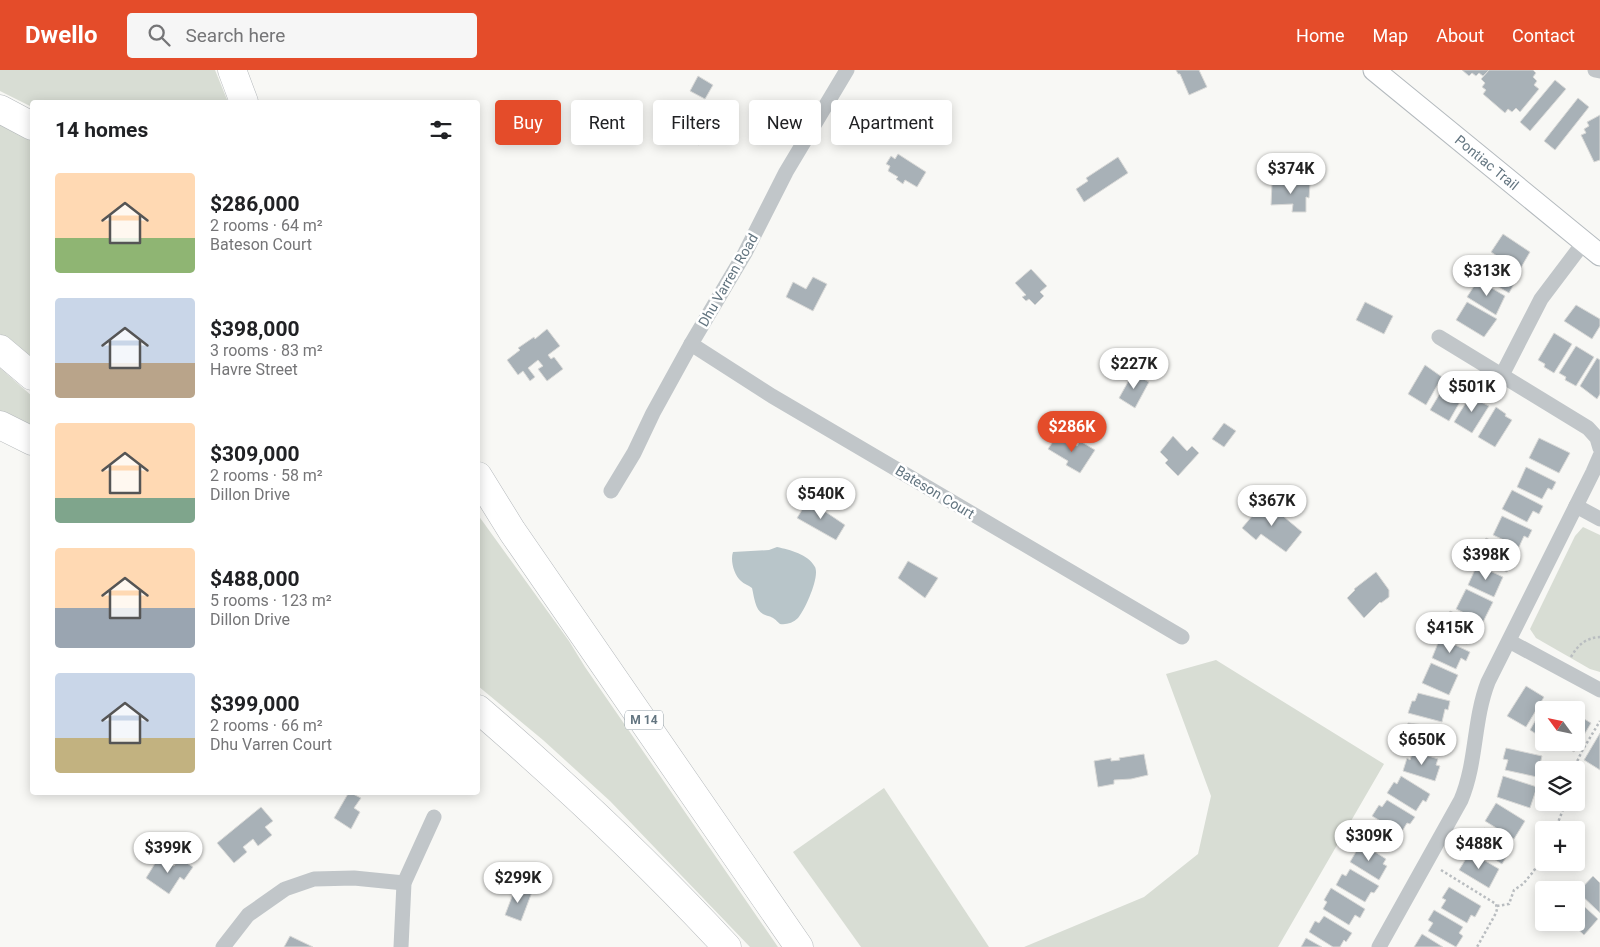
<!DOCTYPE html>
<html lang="en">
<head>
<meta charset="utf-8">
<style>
	body { margin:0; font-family:Roboto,sans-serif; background:#f6f6f6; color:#202124; height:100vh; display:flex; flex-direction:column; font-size:19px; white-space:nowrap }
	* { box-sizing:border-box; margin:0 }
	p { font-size:16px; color:#757577 }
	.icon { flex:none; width:28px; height:28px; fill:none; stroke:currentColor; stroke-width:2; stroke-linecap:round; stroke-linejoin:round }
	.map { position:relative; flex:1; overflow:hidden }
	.drawer { position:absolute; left:30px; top:30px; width:450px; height:695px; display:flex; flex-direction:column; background:#fff; border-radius:5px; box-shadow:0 2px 12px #0003 }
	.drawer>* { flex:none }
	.banner { position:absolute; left:495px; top:30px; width:475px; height:45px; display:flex; gap:10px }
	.needle { width:32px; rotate:303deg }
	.fabs { position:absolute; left:1535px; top:631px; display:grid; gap:10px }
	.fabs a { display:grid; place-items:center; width:50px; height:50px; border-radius:5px; background:#fff; box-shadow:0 2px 12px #0003; font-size:25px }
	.price { position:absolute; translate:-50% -42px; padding:0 11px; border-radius:18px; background:#fff; color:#222; font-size:16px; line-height:32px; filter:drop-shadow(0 1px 2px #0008) }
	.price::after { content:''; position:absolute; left:50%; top:30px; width:15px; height:11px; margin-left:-8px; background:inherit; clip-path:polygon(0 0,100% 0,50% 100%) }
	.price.current { background:#e44c2a; color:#fff }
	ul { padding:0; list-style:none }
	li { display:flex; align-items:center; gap:15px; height:125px; padding:0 25px }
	li span { display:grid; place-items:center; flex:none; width:140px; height:100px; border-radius:5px; color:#555 }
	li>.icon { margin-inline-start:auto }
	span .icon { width:60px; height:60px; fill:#fffc; stroke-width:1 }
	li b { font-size:21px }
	h2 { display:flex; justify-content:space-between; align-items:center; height:60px; padding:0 25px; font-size:21px }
	.tag { padding:0 18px; border-radius:5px; background:#fff; box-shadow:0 2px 12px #0003; font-size:18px; line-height:45px }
	.tag.current { background:#e44c2a; color:#fff }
	header { display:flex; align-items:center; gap:30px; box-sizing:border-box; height:70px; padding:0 25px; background:#e44c2a; color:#fff }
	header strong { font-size:24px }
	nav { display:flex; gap:28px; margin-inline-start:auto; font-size:18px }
	.search { width:350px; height:45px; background:#f6f6f6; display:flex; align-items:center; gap:12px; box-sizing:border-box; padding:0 18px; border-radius:5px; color:#757577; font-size:19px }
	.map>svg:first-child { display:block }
	.green { fill:#d8ddd4 }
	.water { fill:#b8c5c9 }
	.building { fill:#a8b1b7; stroke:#dadad8 }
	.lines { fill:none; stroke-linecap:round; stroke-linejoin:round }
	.secondary-casing { stroke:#b4babe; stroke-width:23 }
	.highway-casing { stroke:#b5b9bc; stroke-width:29 }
	.path { stroke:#b9bdc0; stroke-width:2.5; stroke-dasharray:2.5 2.5; stroke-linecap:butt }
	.street { stroke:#c1c6c9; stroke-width:15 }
	.secondary { stroke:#fff; stroke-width:21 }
	.highway { stroke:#fff; stroke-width:28 }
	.labels { text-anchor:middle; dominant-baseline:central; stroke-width:5; stroke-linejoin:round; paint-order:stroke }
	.shield { fill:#fff; stroke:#929ea6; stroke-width:1 }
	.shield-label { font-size:12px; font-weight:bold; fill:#637580 }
	.street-label { font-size:14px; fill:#637580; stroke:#fff }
</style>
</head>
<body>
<header>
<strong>Dwello</strong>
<div class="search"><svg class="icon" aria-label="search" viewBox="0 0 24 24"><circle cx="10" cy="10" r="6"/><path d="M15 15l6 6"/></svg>Search here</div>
<nav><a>Home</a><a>Map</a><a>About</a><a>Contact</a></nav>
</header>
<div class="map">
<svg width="1600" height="877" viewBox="0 0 1600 877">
	<rect width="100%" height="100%" fill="#f8f8f5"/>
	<g class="green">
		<path d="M0 0H215L228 32H32V37L0 21Z"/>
		<path d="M0 52 32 70V290L0 264Z"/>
		<path d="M0 298 32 326V359L0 342Z"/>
		<path d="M478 445 569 571 585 597 778 877H750L610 731 543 670 478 616Z"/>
		<path d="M1583 457 1600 465V602L1590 599 1536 568 1530 559 1575 466Z"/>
		<path d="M1216 590 1384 694 1278 877H1024L1144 827 1198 784 1211 726 1166 604Z"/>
		<path d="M884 718 989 877H861L793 782Z"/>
	</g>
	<path class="water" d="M777 477C790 480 808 484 815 497 820 507 805 540 798 548 793 553 786 555 780 554 771 545 772 548 763 544 755 540 754 526 752 518 748 515 744 514 741 511 734 505 730 490 733 482L769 480Z"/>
	<g class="building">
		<path d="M1176 0H1199L1207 17 1189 25 1180 4H1178Z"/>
		<path d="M1462 0H1489L1483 6 1479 3 1476 6 1472 3 1469 6Z"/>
		<path d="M1489 0H1533L1536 3 1533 7 1537 11 1534 15 1539 19 1520 42 1516 38 1512 42 1508 39 1505 43 1483 24 1486 20 1482 17 1485 13 1481 9Z"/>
		<path d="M698 6 713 15 705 29 690 21Z"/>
		<path d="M1555 10 1566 19 1530 61 1520 52Z"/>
		<path d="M1578 28 1589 37 1555 80 1544 71Z"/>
		<path d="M686 36 696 42 699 36 716 45 699 75 683 66 689 54 679 48Z"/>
		<path d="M1600 45V90L1594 92 1581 65 1586 63 1584 59 1589 56 1587 52Z"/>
		<path d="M898 84 926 102 917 117 905 110 903 114 896 109 898 107 888 101 890 96 886 94 891 86 895 89Z"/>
		<path d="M1118 87 1128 103 1084 132 1076 119 1088 111 1086 108Z"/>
		<path d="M1272 113 1310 114 1309 128 1306 127V142H1292L1293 134 1271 135Z"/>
		<path d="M1503 164 1530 182 1519 201 1491 182Z"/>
		<path d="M1491 188 1518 204 1514 211 1515 212 1509 223 1480 206Z"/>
		<path d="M1031 199 1047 216 1040 222 1044 226 1035 235 1029 229 1026 231 1022 227 1026 225 1015 213Z"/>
		<path d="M813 207 827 214 813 241 786 227 793 212 806 219Z"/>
		<path d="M1478 210 1505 226 1496 245 1467 227Z"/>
		<path d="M1365 232 1393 246 1384 264 1356 250Z"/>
		<path d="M1467 232 1497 249 1484 267 1456 250Z"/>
		<path d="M1576 235 1600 249V256L1592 269 1564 251Z"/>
		<path d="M547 259 560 276 548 285 551 289 554 287 563 299 547 311 538 299 543 296 538 290 528 298 535 307 530 311 523 301 518 305 507 290 520 280 518 278 534 267 535 269Z"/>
		<path d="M1554 263 1572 274 1554 303 1544 297 1545 294 1538 290Z"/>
		<path d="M1576 276 1594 287 1576 316 1565 310 1566 307 1559 303Z"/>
		<path d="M1597 288 1600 290V324L1597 329 1580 316Z"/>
		<path d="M1425 295 1442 307 1426 335 1408 324Z"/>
		<path d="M1133 303 1149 312 1135 338 1119 328Z"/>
		<path d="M1448 310 1459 316 1457 318 1465 323 1449 351 1430 340Z"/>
		<path d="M1472 323 1483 329 1481 332 1489 336 1472 363 1454 352Z"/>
		<path d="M1496 337 1506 344 1505 346 1512 350 1495 377 1478 367Z"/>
		<path d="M1224 353 1236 361 1224 377 1212 369Z"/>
		<path d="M1058 364 1077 376 1080 371 1095 380 1080 403 1066 395 1068 391 1048 379Z"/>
		<path d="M1173 366 1187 381 1192 376 1199 383 1178 406 1165 393 1168 390 1160 382Z"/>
		<path d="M1539 368 1570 383 1559 403 1529 388Z"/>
		<path d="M1526 397 1556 412 1552 420 1548 418 1542 429 1517 417Z"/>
		<path d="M1512 420 1543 436 1539 444 1533 441 1527 452 1502 439Z"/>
		<path d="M808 430 845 455 836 470 797 448Z"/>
		<path d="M1265 431 1302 462 1286 482 1261 464 1256 470 1242 458Z"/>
		<path d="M1502 446 1532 460 1528 468 1524 466 1519 477 1493 465Z"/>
		<path d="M1486 468 1520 484 1515 494 1512 492 1507 502 1476 487Z"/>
		<path d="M908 491 938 508 925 528 898 508Z"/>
		<path d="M1477 495 1503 507 1494 527 1468 515Z"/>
		<path d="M1376 502 1389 520V527L1381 533 1380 532 1364 548 1347 528 1355 520 1354 519Z"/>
		<path d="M1466 519 1493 532 1483 552 1456 539Z"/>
		<path d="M1450 541 1483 557 1478 566 1473 563 1467 574 1441 561Z"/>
		<path d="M1440 568 1470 582 1466 591 1461 588 1456 599 1432 588Z"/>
		<path d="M1431 593 1458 605 1449 625 1422 613Z"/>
		<path d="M1526 616 1544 627 1526 657 1507 646Z"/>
		<path d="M1418 623 1450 631 1448 640 1445 639 1442 652 1408 643 1412 631H1415Z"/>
		<path d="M1546 632 1555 638 1558 633 1568 638 1567 640H1544V663L1541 667 1530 660Z"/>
		<path d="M1576 644 1591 653 1574 682 1563 675 1564 672H1576Z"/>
		<path d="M1408 653 1446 658 1444 668H1441L1440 679 1405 675Z"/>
		<path d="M1600 663V700L1584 690Z"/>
		<path d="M1506 678 1542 686 1537 707 1505 700 1508 690 1503 689Z"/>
		<path d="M1413 681 1438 689 1436 695 1440 696 1435 711 1403 701 1407 688 1410 690Z"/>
		<path d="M1144 684 1148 705 1131 709 1114 710V714L1098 717 1094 691 1111 688V691L1120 690 1119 688Z"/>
		<path d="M1401 706 1430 724 1426 732 1423 730 1416 741 1387 723 1394 712 1397 714Z"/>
		<path d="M1503 706 1537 717 1530 738 1497 727Z"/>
		<path d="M349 722 361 728 354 738 360 742 351 759 334 748Z"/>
		<path d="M1387 730 1415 747 1410 754 1407 753 1401 763 1372 746 1379 735 1382 737Z"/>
		<path d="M1496 733 1525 751 1514 769 1485 751Z"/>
		<path d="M261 737 273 751 265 757 272 765 258 776 253 769 243 777 247 782 234 793 217 773Z"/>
		<path d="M1484 758 1513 776 1502 794 1473 776Z"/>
		<path d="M1361 773 1386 789 1383 794 1387 796 1379 810 1350 792Z"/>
		<path d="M1470 782 1499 799 1489 818 1459 800Z"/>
		<path d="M159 787 174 796 179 788 193 797 184 810 180 807 169 824 146 808Z"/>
		<path d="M1350 799 1379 816 1374 823 1371 822 1365 832 1336 815 1342 804 1346 806Z"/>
		<path d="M1593 806 1600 813V843L1578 822Z"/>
		<path d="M516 816 532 822 521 851 505 845Z"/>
		<path d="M1449 817 1481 836 1475 847 1471 845 1467 853 1441 838 1446 830 1442 828Z"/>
		<path d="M1331 818 1365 839 1360 848 1355 845 1349 855 1323 839 1327 832 1324 830Z"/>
		<path d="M1576 829 1598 849 1584 865 1570 852H1576Z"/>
		<path d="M1434 840 1463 857 1459 863 1463 866 1456 877 1428 861 1433 853 1428 850Z"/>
		<path d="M1324 846 1352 863 1346 872 1344 870 1340 877H1333L1309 862 1315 851 1319 853Z"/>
		<path d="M1422 864 1443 877H1414Z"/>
		<path d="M290 866 313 877H284Z"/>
		<path d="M1306 868 1322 877H1301Z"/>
	</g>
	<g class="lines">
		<g class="secondary-casing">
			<g id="secondary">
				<path id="s1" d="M1374 0 1600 185"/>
			</g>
		</g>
		<g class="highway-casing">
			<g id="highway">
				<path d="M232 0 244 32"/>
				<path d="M0 39 32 56"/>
				<path d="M0 279 32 306"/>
				<path d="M0 355 32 371"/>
				<path d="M478 406 512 461 799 877"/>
				<path d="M478 639C565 714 649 793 727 877"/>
			</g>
		</g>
		<g class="path">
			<path d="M1571 587C1578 575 1585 568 1600 567"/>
			<path d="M1573 700 1582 681 1600 651"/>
			<path d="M1555 760 1566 732"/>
			<path d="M1441 800 1496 834 1497 839 1496 843 1477 877"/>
			<path d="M1497 836 1509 834 1514 820 1523 814 1533 802 1544 785"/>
		</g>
		<g class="street">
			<path d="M1595 0 1600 1"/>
			<path d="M1439 267 1588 358 1597 368 1600 378"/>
			<path d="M691 274 772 326 1182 567"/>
			<path d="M1502 305 1541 229 1584 172"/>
			<path d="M611 421 634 383 653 343 691 274 745 183 786 102 847 0"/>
			<path d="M1576 436 1600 449"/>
			<path d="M1509 571 1600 620"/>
			<path d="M223 877 248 845 285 819 314 809 354 808 404 813"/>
			<path d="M401 877 404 813 434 747"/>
			<path d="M1379 877 1461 730C1477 692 1473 651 1488 612L1593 402 1600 386"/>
		</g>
		<use href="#secondary" class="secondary"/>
		<use href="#highway" class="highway"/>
	</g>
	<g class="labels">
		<rect class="shield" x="625" y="640.5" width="38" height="19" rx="4"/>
		<g class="shield-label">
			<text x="644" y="650">M 14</text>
		</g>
		<g class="street-label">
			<text stroke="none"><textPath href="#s1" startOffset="146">Pontiac Trail</textPath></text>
			<text transform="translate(728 210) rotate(-60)">Dhu Varren Road</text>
			<text transform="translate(935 422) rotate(31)">Bateson Court</text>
		</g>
	</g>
</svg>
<div class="fabs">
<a><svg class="needle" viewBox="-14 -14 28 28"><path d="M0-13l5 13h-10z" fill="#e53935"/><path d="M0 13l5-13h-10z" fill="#757577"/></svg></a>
<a><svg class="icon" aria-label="layers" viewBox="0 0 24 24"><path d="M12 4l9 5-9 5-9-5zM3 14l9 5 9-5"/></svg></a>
<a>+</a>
<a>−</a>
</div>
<b class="price" style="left:1291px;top:125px">$374K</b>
<b class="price" style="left:1487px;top:227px">$313K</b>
<b class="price" style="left:1134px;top:320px">$227K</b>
<b class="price" style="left:1472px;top:343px">$501K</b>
<b class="price current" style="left:1072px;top:383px">$286K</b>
<b class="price" style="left:821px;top:450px">$540K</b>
<b class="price" style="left:1272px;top:457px">$367K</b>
<b class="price" style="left:1486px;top:511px">$398K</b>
<b class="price" style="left:1450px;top:584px">$415K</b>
<b class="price" style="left:1422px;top:696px">$650K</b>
<b class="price" style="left:1369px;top:792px">$309K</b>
<b class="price" style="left:1479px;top:800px">$488K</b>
<b class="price" style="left:168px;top:804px">$399K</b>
<b class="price" style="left:518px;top:834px">$299K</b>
<div class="banner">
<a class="tag current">Buy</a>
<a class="tag">Rent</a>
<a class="tag">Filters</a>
<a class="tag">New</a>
<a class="tag">Apartment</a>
</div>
<section class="drawer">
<h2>14 homes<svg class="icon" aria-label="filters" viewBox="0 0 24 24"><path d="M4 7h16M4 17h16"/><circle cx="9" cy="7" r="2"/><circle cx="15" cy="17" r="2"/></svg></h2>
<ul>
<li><span style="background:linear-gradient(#ffd9b3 65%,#8fb573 0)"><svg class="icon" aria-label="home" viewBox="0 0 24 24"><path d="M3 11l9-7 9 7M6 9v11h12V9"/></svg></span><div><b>$286,000</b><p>2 rooms · 64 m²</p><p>Bateson Court</p></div></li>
<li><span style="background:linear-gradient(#c9d6e8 65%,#b9a48a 0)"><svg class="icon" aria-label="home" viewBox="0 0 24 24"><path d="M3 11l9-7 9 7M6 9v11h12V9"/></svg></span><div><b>$398,000</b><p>3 rooms · 83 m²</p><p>Havre Street</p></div></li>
<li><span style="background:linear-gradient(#ffd9b3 75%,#7fa58c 0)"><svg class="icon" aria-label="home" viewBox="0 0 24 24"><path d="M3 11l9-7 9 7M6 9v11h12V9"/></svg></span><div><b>$309,000</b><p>2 rooms · 58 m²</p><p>Dillon Drive</p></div></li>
<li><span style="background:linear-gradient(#ffd9b3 60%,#9aa5b1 0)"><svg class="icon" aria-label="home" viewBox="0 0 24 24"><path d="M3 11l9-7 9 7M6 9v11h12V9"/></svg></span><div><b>$488,000</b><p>5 rooms · 123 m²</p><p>Dillon Drive</p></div></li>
<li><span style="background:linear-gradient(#c9d6e8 65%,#c2b280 0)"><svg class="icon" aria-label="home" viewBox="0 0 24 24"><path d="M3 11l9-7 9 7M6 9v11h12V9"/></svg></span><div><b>$399,000</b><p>2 rooms · 66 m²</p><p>Dhu Varren Court</p></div></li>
</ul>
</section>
</div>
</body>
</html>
